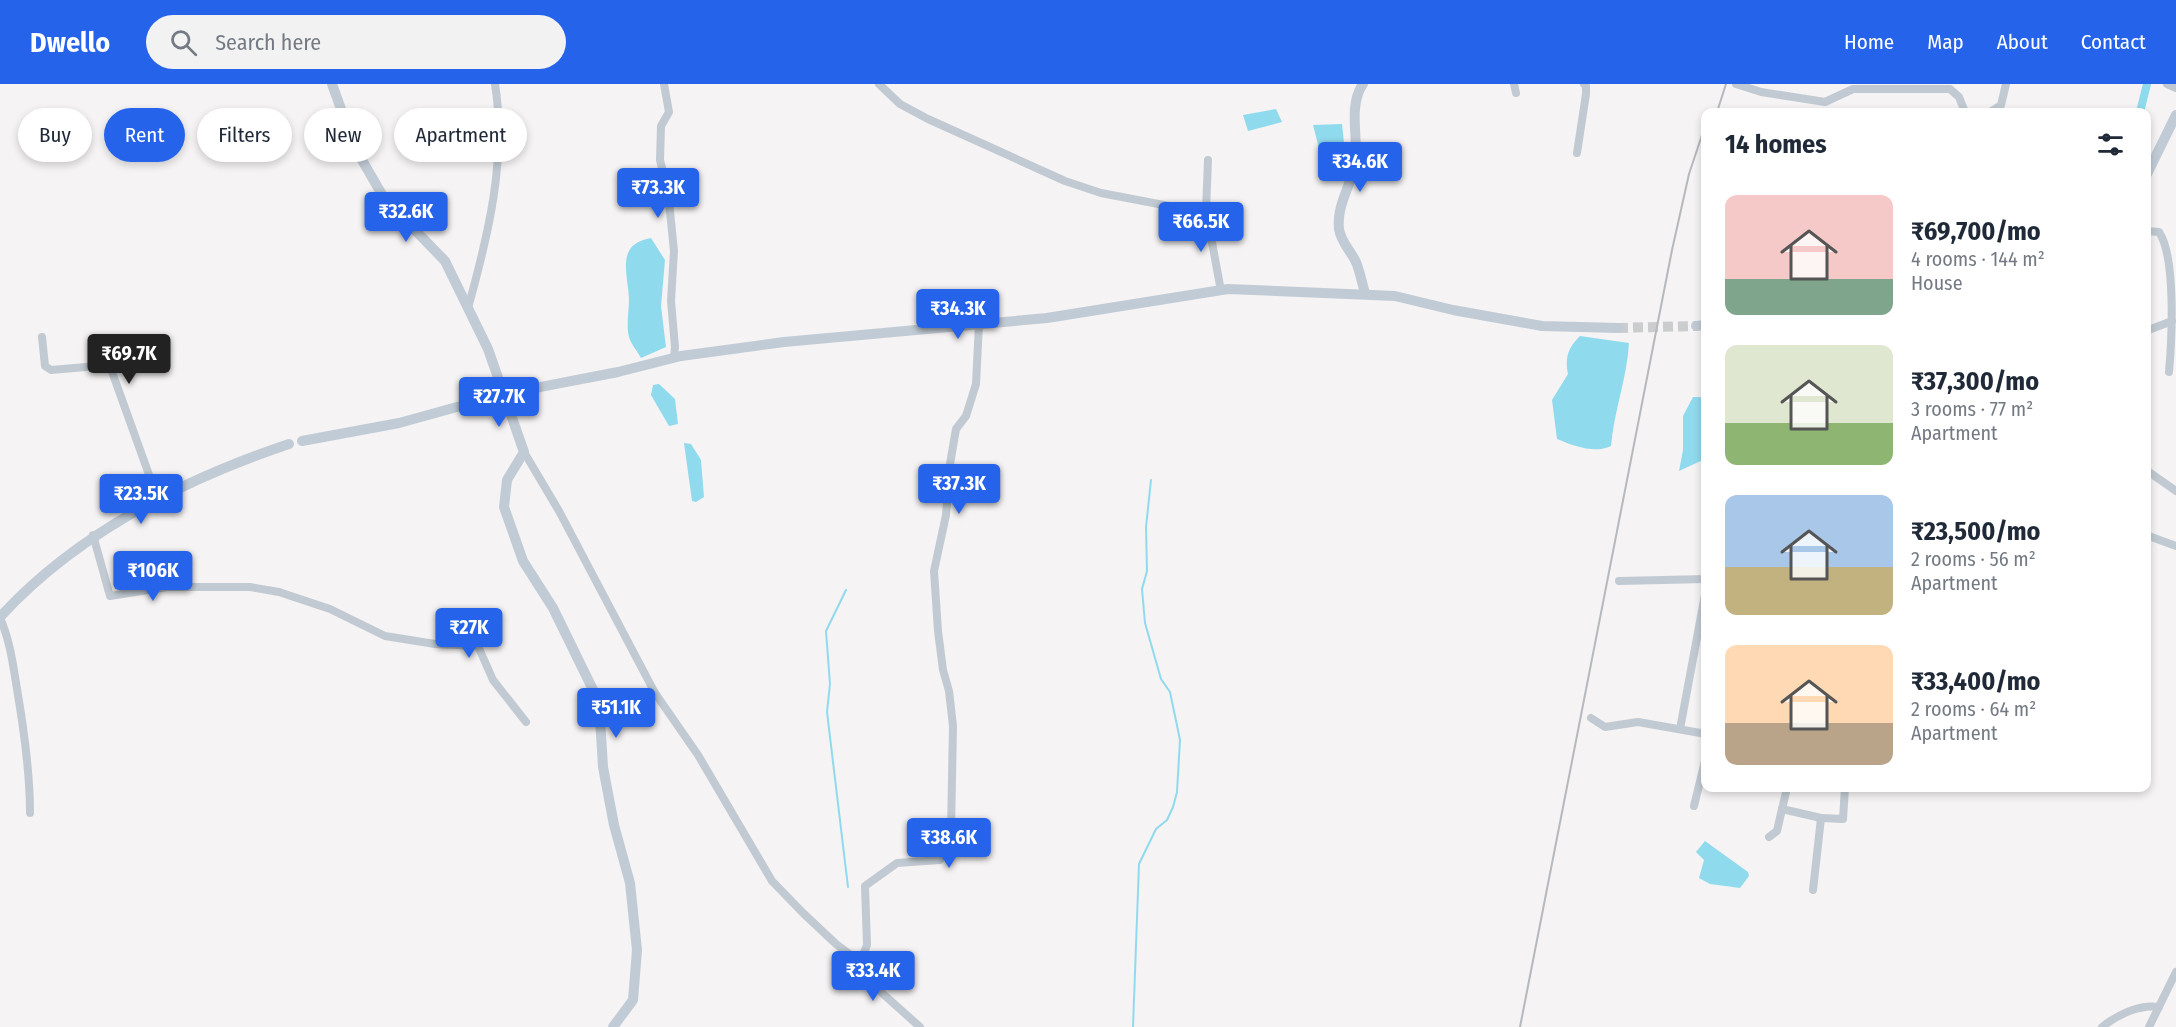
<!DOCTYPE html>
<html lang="en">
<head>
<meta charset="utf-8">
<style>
	body { margin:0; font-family:"Fira Sans Condensed",sans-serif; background:#f2f2f3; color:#1f2937; height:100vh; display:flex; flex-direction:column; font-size:22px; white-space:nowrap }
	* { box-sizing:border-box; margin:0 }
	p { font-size:20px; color:#747a83 }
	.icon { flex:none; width:33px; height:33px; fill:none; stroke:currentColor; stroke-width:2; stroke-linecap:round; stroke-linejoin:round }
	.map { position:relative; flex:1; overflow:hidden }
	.sheet { position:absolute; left:1701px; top:24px; width:450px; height:684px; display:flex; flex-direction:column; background:#fff; border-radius:12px; box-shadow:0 3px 9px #0003 }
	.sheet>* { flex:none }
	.banner { position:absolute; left:18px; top:24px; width:570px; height:54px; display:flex; gap:12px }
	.price { position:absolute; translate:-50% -51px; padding:0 14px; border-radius:6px; background:#2563eb; color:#fff; font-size:20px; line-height:39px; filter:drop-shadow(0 2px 3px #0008) }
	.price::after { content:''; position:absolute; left:50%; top:36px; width:18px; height:14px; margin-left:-9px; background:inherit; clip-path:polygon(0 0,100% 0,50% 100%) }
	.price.current { background:#222; color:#fff }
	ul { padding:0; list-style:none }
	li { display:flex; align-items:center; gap:18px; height:150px; padding:0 24px }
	li span { display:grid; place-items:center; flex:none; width:168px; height:120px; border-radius:12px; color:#555 }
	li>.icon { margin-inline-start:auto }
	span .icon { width:72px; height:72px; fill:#fffc; stroke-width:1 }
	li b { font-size:26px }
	h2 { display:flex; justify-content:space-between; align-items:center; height:72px; padding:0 24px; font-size:26px }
	.chip { padding:0 21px; border-radius:27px; background:#fff; box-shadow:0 3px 9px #0003; font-size:21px; line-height:54px }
	.chip.current { background:#2563eb; color:#fff }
	header { display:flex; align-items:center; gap:36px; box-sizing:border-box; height:84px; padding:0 30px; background:#2563eb; color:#fff }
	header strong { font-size:28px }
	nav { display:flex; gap:33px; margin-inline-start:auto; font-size:21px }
	.search { width:420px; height:54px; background:#f2f2f3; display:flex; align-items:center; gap:15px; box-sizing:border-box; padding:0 21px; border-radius:33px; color:#747a83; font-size:22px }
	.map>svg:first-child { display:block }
	.water { fill:#90daee }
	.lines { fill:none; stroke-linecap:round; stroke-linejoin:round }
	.stream { stroke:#90daee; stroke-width:2 }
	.canal { stroke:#90daee; stroke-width:8 }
	.secondary-tunnel { stroke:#caccce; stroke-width:10; stroke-dasharray:10 5; stroke-linecap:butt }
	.street { stroke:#c1cad2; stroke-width:8 }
	.secondary { stroke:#c1cbd6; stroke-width:10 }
	.rail { stroke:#b5b8bd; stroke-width:2 }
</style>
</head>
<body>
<header>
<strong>Dwello</strong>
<div class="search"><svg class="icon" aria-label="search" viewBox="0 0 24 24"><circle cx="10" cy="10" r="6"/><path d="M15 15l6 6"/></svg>Search here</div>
<nav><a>Home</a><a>Map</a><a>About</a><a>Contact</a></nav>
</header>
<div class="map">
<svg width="2176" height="943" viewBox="0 0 2176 943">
	<rect width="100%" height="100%" fill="#f5f3f3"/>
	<g class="water">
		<path d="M1276 25 1282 38 1248 47 1243 31Z"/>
		<path d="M1342 40 1345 68H1320L1313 41Z"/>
		<path d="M651 154 665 176 661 222 666 263 641 274C638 268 631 260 629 253 626 242 629 227 629 215 628 190 615 160 651 154Z"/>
		<path d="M1580 252 1629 259C1627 294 1614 327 1611 362 1595 370 1574 362 1557 355L1552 316 1568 290C1565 273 1568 264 1580 252Z"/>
		<path d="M659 300 675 315 678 340 669 342 651 311 653 301Z"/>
		<path d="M1693 313H1705V375L1679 387 1683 366V332Z"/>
		<path d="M684 359 691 360 701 376 704 413 696 418 692 417Z"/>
		<path d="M1705 757 1748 788 1749 792 1740 804 1710 800 1699 794 1704 776 1696 768Z"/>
	</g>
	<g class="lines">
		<g class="stream">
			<path d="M846 506 826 547 830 600 827 628 848 803"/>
			<path d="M1133 943 1139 780 1156 745 1167 736 1173 723 1177 708 1180 656 1170 608 1161 595 1145 539 1142 505 1147 487 1146 443 1151 396"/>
		</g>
		<path class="canal" d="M2140 28 2147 0"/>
		<path class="secondary-tunnel" d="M1618 244 1696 242"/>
		<g class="street">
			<path d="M664 0 669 28 661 42 660 76 668 108 674 167 671 217 675 263 674 274"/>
			<path d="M879 0 900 20 928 35 1065 97 1101 109 1169 122 1206 126"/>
			<path d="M1514 0 1516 9"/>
			<path d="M1736 0 1761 8 1825 18 1853 5H1950L1959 13 1965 28"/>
			<path d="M2167 0 2176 4"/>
			<path d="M1990 28 2001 21 2006 0"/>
			<path d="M1577 69 1586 10V2L1584 0"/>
			<path d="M1208 76 1206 126 1221 207"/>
			<path d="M2146 147 2159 148C2176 173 2172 254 2169 288"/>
			<path d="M468 224C488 152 507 75 495 0"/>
			<path d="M2146 247 2172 237"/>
			<path d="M42 253 45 282 51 286 98 282 111 285 152 399 161 414"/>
			<path d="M524 368 559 427 655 609 698 671 772 797 803 829 836 860 860 878 882 909 920 943"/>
			<path d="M2146 386 2176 407"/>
			<path d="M93 451 110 512 167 503H250L279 508 330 525 385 552 435 560 478 562 493 596 526 638"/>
			<path d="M2146 451 2176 462"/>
			<path d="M1619 497 1706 495"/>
			<path d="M0 534C10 556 13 581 17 605 24 646 30 687 30 729"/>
			<path d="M1591 634 1605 643 1638 638 1706 650"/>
			<path d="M1680 645 1706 505"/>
			<path d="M1787 704 1782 725 1821 734 1813 806"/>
			<path d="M1694 722 1706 673"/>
			<path d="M1821 734 1843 735 1845 704"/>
			<path d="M1769 753 1777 747 1782 725"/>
			<path d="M860 878 867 861 865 802 897 779 940 776 948 764 951 747 953 642 949 607 943 586 938 547 934 487 946 431 950 380 956 345 966 332 976 300 979 240"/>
			<path d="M2102 943C2117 931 2139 920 2159 923"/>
			<path d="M2149 943 2176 888"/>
		</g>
		<g class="secondary">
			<path d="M332 0 355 64 384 114 445 177 488 265 524 368 507 396 504 423 523 477 553 524 599 618 603 683 614 741 630 799 637 866 633 916 613 943"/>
			<path d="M1363 0C1349 20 1357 50 1356 73 1354 98 1336 119 1339 145 1341 158 1350 166 1356 178 1360 188 1362 199 1365 209"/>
			<path d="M2146 92 2176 31"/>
			<path d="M1696 242 1706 241"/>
			<path d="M302 357 399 339 504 310 618 288 681 272 784 258 1047 234 1228 205 1395 212 1453 226 1542 242 1618 244"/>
			<path d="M0 533C77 449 182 396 289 360"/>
		</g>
		<g class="rail">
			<path d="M1717 28 1726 0"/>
			<path d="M1520 943 1672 166 1689 90 1706 39"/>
		</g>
	</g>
</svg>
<b class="price" style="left:1360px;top:109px">₹34.6K</b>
<b class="price" style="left:658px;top:135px">₹73.3K</b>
<b class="price" style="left:406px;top:159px">₹32.6K</b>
<b class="price" style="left:1201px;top:169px">₹66.5K</b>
<b class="price" style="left:958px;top:256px">₹34.3K</b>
<b class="price current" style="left:129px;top:301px">₹69.7K</b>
<b class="price" style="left:499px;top:344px">₹27.7K</b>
<b class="price" style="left:959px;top:431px">₹37.3K</b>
<b class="price" style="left:141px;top:441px">₹23.5K</b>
<b class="price" style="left:153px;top:518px">₹106K</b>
<b class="price" style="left:469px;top:575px">₹27K</b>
<b class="price" style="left:616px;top:655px">₹51.1K</b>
<b class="price" style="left:949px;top:785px">₹38.6K</b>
<b class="price" style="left:873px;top:918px">₹33.4K</b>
<div class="banner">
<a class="chip">Buy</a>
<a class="chip current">Rent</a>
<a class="chip">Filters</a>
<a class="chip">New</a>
<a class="chip">Apartment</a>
</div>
<section class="sheet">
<h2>14 homes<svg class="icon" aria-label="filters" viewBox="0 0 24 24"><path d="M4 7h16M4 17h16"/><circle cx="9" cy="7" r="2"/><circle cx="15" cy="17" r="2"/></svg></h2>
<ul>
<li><span style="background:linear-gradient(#f6c9c9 70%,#7fa58c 0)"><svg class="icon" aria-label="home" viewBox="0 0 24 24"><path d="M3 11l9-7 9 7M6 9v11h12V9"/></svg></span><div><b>₹69,700/mo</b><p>4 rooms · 144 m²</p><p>House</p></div></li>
<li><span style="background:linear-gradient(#dfe7d0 65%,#8fb573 0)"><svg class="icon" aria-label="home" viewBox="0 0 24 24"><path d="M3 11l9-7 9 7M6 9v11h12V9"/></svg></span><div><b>₹37,300/mo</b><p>3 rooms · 77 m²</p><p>Apartment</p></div></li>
<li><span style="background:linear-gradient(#a9c7e8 60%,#c2b280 0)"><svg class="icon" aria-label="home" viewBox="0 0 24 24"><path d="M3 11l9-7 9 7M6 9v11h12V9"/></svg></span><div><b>₹23,500/mo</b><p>2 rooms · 56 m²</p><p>Apartment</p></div></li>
<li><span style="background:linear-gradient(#ffd9b3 65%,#b9a48a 0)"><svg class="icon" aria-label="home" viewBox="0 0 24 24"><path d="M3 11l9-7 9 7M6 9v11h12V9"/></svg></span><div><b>₹33,400/mo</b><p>2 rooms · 64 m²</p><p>Apartment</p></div></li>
</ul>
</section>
</div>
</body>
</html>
